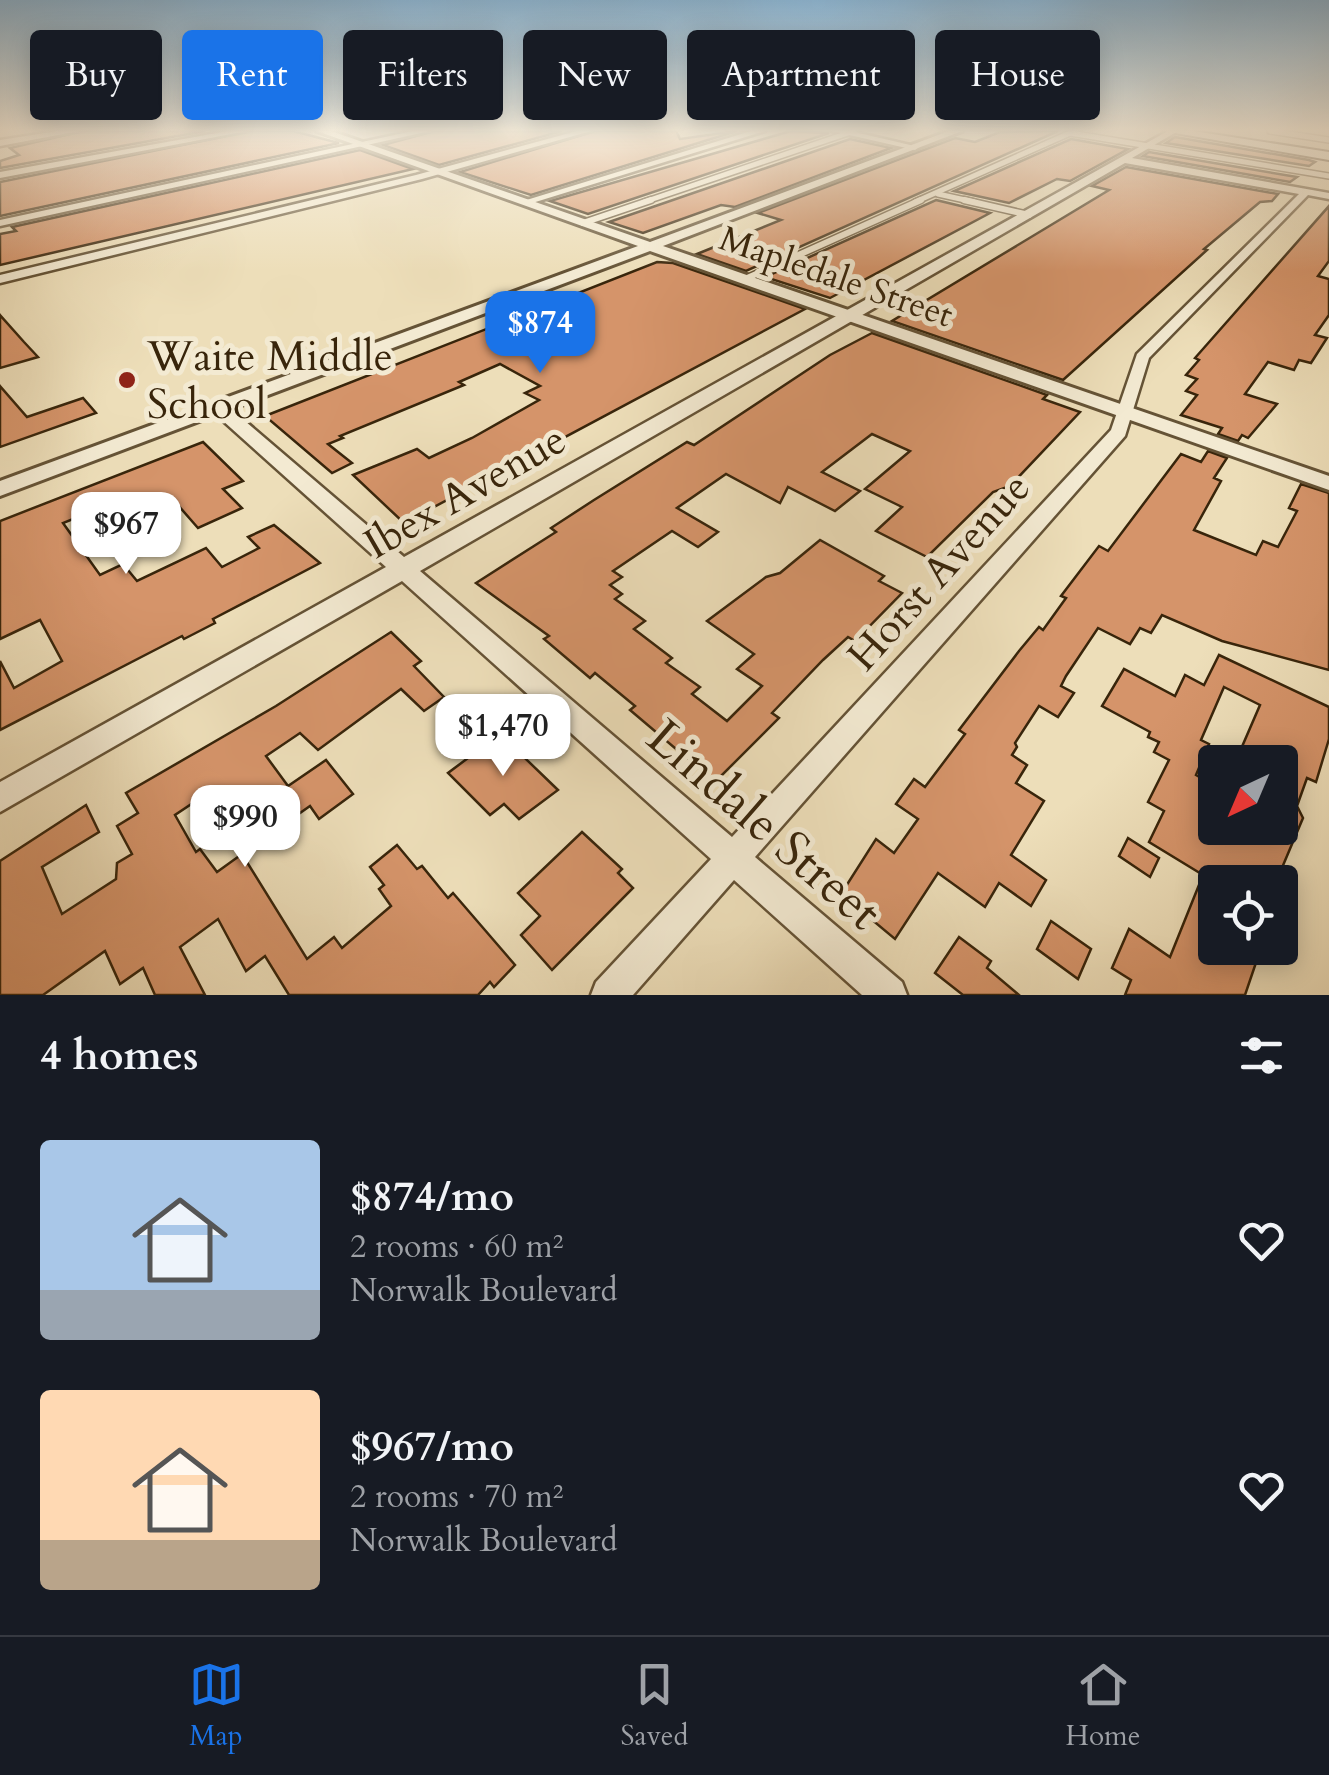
<!DOCTYPE html>
<html lang="en">
<head>
<meta charset="utf-8">
<style>
	body { margin:0; font-family:Cardo,serif; background:#20242c; color:#f1f3f6; height:100vh; display:flex; flex-direction:column; font-size:38px; white-space:nowrap }
	* { box-sizing:border-box; margin:0 }
	p { font-size:32px; color:#9ea1a6 }
	.icon { flex:none; width:55px; height:55px; fill:none; stroke:currentColor; stroke-width:2; stroke-linecap:round; stroke-linejoin:round }
	.map { position:relative; height:995px; overflow:hidden }
	.details { display:flex; flex-direction:column; background:#171b24; flex:1 }
	.details>* { flex:none }
	.guide { position:absolute; left:30px; top:30px; width:1270px; height:90px; display:flex; gap:20px }
	.needle { width:65px; rotate:224deg }
	.fabs { position:absolute; left:1198px; top:745px; display:grid; gap:20px }
	.fabs a { display:grid; place-items:center; width:100px; height:100px; border-radius:10px; background:#171b24; box-shadow:0 5px 25px #0003; font-size:50px }
	.price { position:absolute; translate:-50% -85px; padding:0 22px; border-radius:20px; background:#fff; color:#222; font-size:32px; line-height:65px; filter:drop-shadow(0 2px 5px #0008) }
	.price::after { content:''; position:absolute; left:50%; top:60px; width:30px; height:22px; margin-left:-15px; background:inherit; clip-path:polygon(0 0,100% 0,50% 100%) }
	.price.current { background:#1a73e8; color:#fff }
	ul { padding:0; list-style:none }
	li { display:flex; align-items:center; gap:30px; height:250px; padding:0 40px }
	li span { display:grid; place-items:center; flex:none; width:280px; height:200px; border-radius:10px; color:#555 }
	li>.icon { margin-inline-start:auto }
	span .icon { width:120px; height:120px; fill:#fffc; stroke-width:1 }
	li b { font-size:42px }
	h2 { display:flex; justify-content:space-between; align-items:center; height:120px; padding:0 40px; font-size:42px }
	.tag { padding:0 35px; border-radius:10px; background:#171b24; box-shadow:0 5px 25px #0003; font-size:35px; line-height:90px }
	.tag.current { background:#1a73e8; color:#fff }
	.tab-bar { display:flex; justify-content:space-around; align-items:center; height:140px; border-top:2px solid #363941; background:#171b24; font-size:28px; color:#9ea1a6 }
	.tab-bar a { display:grid; justify-items:center; gap:5px }
	.tab-bar .current { color:#1a73e8 }
	.map>svg:first-child { display:block }
	.building { fill:#d5946a; stroke:#38250b; stroke-width:2.5; fill-rule:evenodd }
	.lines { fill:none; stroke-linecap:round; stroke-linejoin:round }
	.service-far1-casing { stroke:#655336; stroke-width:8 }
	.service-casing { stroke:#655336; stroke-width:9 }
	.minor-casing { stroke:#655336; stroke-width:5 }
	.tertiary-casing { stroke:#655336; stroke-width:6 }
	.secondary-casing { stroke:#38250b; stroke-width:4 }
	.service-far1 { stroke:#f3ead2; stroke-width:5 }
	.service { stroke:#f3ead2; stroke-width:6 }
	.minor { fill:#f3ead2; fill-rule:evenodd }
	.tertiary { fill:#f3ead2; fill-rule:evenodd }
	.secondary { fill:#f3ead2; fill-rule:evenodd }
	.poi-dot { fill:#8f2418; stroke:#f3ead2; stroke-width:4 }
	.labels { text-anchor:middle; dominant-baseline:central; stroke-width:10; stroke-linejoin:round; paint-order:stroke }
	.far-street-label { font-size:35px; fill:#38250b; stroke:#f3ead2 }
	.poi-label { font-size:42px; fill:#38250b; stroke:#f3ead2; text-anchor:start }
	.street-label { font-size:42px; fill:#38250b; stroke:#f3ead2 }
	.near-street-label { font-size:50px; fill:#38250b; stroke:#f3ead2 }
</style>
</head>
<body>
<div class="map">
<svg width="1329" height="995" viewBox="0 0 1329 995">
	<rect width="100%" height="100%" fill="#eddeb9"/>
	<filter id="stains"><feTurbulence type="fractalNoise" baseFrequency=".002" numOctaves="4"/><feColorMatrix values="0 0 0 0 .2 0 0 0 0 .09 0 0 0 0 .02 0 0 0 .5 -.17"/></filter>
	<radialGradient id="worn" r=".72"><stop offset=".6" stop-color="#630" stop-opacity="0"/><stop offset="1" stop-color="#630" stop-opacity=".3"/></radialGradient>
	<g class="building">
		<path d="M83 131H205L0 168V161L19 155 10 148Z"/>
		<path d="M251 131H293L339 143 0 216V182Z"/>
		<path d="M434 131H562L439 165 383 145Z"/>
		<path d="M595 131H676L680 139 737 131 531 195 460 172Z"/>
		<path d="M791 131 829 133 588 214 550 201Z"/>
		<path d="M1058 131 746 271 697 254 781 220 758 213 955 138 975 142 1000 132Z"/>
		<path d="M1175 137 1309 160 1315 162 1309 166 1166 143Z"/>
		<path d="M850 139 891 148 735 207 721 205 643 233 609 222Z"/>
		<path d="M1071 139 1128 149 1070 181 1057 179 1009 203 954 191Z"/>
		<path d="M360 150 413 169 0 265V234L16 231 12 227Z"/>
		<path d="M1149 152 1297 177 1290 182 1143 156Z"/>
		<path d="M1126 167 1278 194 1272 201 1260 202 1204 249 1207 250 1063 380 892 321 1109 190 1092 186Z"/>
		<path d="M936 200 990 213 830 298 765 277Z"/>
		<path d="M1329 206V261L1318 276 1329 279V315L1315 335 1327 338 1311 363 1299 360 1294 370 1268 362 1245 394 1277 404 1248 438 1242 435 1238 441 1218 434 1222 428 1181 415 1197 395 1186 391 1197 379 1186 375 1199 360 1195 358Z"/>
		<path d="M657 262 673 263 805 309 404 523 353 475 417 449 429 458 472 438 539 400 525 393 540 386 500 364 459 382 464 385 340 436 343 438 328 444 352 463 332 473 265 416Z"/>
		<path d="M0 315 24 342 38 357 0 368Z"/>
		<path d="M872 333 1047 395 1043 399 1080 412 1010 486 993 492 927 557 876 531 902 507 865 489 910 451 872 434 822 472 860 491 835 511 788 487 780 503 726 474 677 508 718 532 698 547 672 531 613 571 622 577 610 585 622 594 615 599 645 621 634 629 672 658 666 663 700 687 692 694 727 721 762 686 737 669 754 654 707 621 766 577 780 573 820 540 884 576 879 581 902 593 855 641 848 637 823 660 772 713 779 718 715 782 630 710 635 706 595 673 590 678 544 639 549 636 476 583 556 532 551 528 594 500 687 442 694 445 830 355Z"/>
		<path d="M0 386 27 417 83 398 96 413 0 447Z"/>
		<path d="M203 442 243 481 223 489 242 508 198 528 177 504 133 524 115 502 63 523 100 575 123 564 137 581 206 548 222 567 259 548 248 537 274 525 320 563 213 619 215 623 184 639 182 636 0 730V661L14 688 62 661 40 620 0 639V521Z"/>
		<path d="M1208 451 1227 458 1214 478 1221 481 1194 530 1256 555 1263 541 1278 547 1297 511 1289 508 1301 484 1329 493V670L1222 641 1162 615 1151 633 1140 628 1130 644 1098 628 1066 676 1061 686 1074 693 1058 717 1039 706 1015 743 1017 747 1012 755 1027 765 1016 783 1044 801 1011 855 1046 880 1031 906 999 883 985 907 938 873 895 939 841 894 876 839 894 853 918 819 896 804 914 779 925 787 965 734 959 730 1019 651 1039 627 1043 630 1066 598 1061 596 1099 546 1108 551 1181 454 1201 462Z"/>
		<path d="M391 632 421 661 414 666 444 697 424 711 401 689 318 750 300 733 266 756 288 786 326 760 353 794 319 819 310 806 246 851 208 793 175 815 196 852 200 849 217 872 242 854 307 959 334 937 342 948 391 906 379 889 384 885 370 867 397 845 417 869 422 866 448 898 453 893 515 965 494 987 490 982 478 995H289L265 956 246 971 218 919 180 947 205 995H155L143 968 120 984 105 951 43 995H0V861L86 805 99 832 42 867 62 914 116 879 117 863 132 854 117 826 138 813 126 793 276 706Z"/>
		<path d="M1219 655 1329 707V739L1316 782 1307 778 1297 806 1303 818 1276 882H1215V948H1261L1245 995H1125L1131 980 1112 968 1129 929 1170 957 1203 875 1149 842 1164 811 1148 802 1169 760 1154 752 1159 742 1148 737 1150 732 1102 706 1124 669 1175 696 1185 675 1204 685ZM1224 687 1260 705 1238 756 1251 762H1280V828H1215V786L1196 775 1209 744 1201 740Z"/>
		<path d="M500 734 558 790 519 819 504 804 490 815 448 773Z"/>
		<path d="M582 832 622 869 618 873 633 888 552 970 521 935 540 916 518 893Z"/>
		<path d="M1128 838 1159 858 1150 877 1119 856Z"/>
		<path d="M1051 921 1091 949 1078 979 1037 949Z"/>
		<path d="M959 937 991 961 987 968 1019 995H963L935 973Z"/>
	</g>
	<g class="lines">
		<g class="service-far1-casing">
			<g id="service-far1">
				<path d="M1270 131 1329 140"/>
				<path d="M938 194 974 202"/>
				<path d="M644 202 854 131"/>
				<path d="M915 202 1070 133 1329 176"/>
			</g>
		</g>
		<g class="service-casing">
			<g id="service">
				<path d="M964 200 1029 215"/>
				<path d="M583 223 651 200"/>
				<path d="M745 279 921 200"/>
			</g>
		</g>
		<g class="minor-casing">
			<g id="minor">
				<path d="M58 131H79L0 146V140Z"/>
				<path d="M228 131H247L0 178V172Z"/>
				<path d="M413 131H430L0 226V220Z"/>
				<path d="M577 131H591L422 179 0 283V275L416 175Z"/>
				<path d="M751 131H765L529 204 520 202Z"/>
				<path d="M832 131H850L919 147 915 150Z"/>
				<path d="M1168 131H1178L1132 158 1329 193V199L1308 195 1149 358 1125 436 755 857 902 982 907 995H862L734 880 633 995H591L596 982 711 859 402 581 0 812V782L386 567 212 411V403H224L404 557ZM1125 163 1299 194 1137 354 1111 430 732 837 420 571Z"/>
			</g>
		</g>
		<g class="tertiary-casing">
			<path id="tertiary" d="M317 131H331L650 242 949 131H962L663 246 1329 476V490L650 251 0 496V481L638 246Z"/>
		</g>
		<g class="secondary-casing">
			<path id="secondary" d="M1164 131H1193L1329 152V160Z"/>
		</g>
		<use href="#service-far1" class="service-far1"/>
		<use href="#service" class="service"/>
		<use href="#minor" class="minor"/>
		<use href="#tertiary" class="tertiary"/>
		<use href="#secondary" class="secondary"/>
	</g>
	<linearGradient id="sky" x2="0" y2="1"><stop stop-color="#8ab6d6"/><stop offset="0.48" stop-color="#f7f0e0"/><stop offset="1" stop-color="#f7f0e0" stop-opacity="0"/></linearGradient>
	<rect width="1329" height="271" fill="url(#sky)"/>
	<circle class="poi-dot" cx="127" cy="380" r="10"/>
	<g class="labels">
		<g class="far-street-label">
			<text transform="translate(836 277) rotate(19)">Mapledale Street</text>
		</g>
		<g class="poi-label">
			<text x="147" y="356">Waite Middle<tspan x="147" dy="48">School</tspan></text>
		</g>
		<g class="street-label">
			<text transform="translate(465 492) rotate(-30)">Ibex Avenue</text>
			<text transform="translate(939 572) rotate(-48)">Horst Avenue</text>
		</g>
		<g class="near-street-label">
			<text transform="translate(764 825) rotate(41)">Lindale Street</text>
		</g>
	</g>
	<rect width="100%" height="100%" filter="url(#stains)"/>
	<rect width="100%" height="100%" fill="url(#worn)"/>
</svg>
<div class="fabs">
<a><svg class="needle" viewBox="-14 -14 28 28"><path d="M0-13l5 13h-10z" fill="#e53935"/><path d="M0 13l5-13h-10z" fill="#9ea1a6"/></svg></a>
<a><svg class="icon" aria-label="locate" viewBox="0 0 24 24"><circle cx="12" cy="12" r="6"/><path d="M12 2v4M12 18v4M2 12h4M18 12h4"/></svg></a>
</div>
<b class="price current" style="left:540px;top:376px">$874</b>
<b class="price" style="left:126px;top:577px">$967</b>
<b class="price" style="left:503px;top:779px">$1,470</b>
<b class="price" style="left:245px;top:870px">$990</b>
<div class="guide">
<a class="tag">Buy</a>
<a class="tag current">Rent</a>
<a class="tag">Filters</a>
<a class="tag">New</a>
<a class="tag">Apartment</a>
<a class="tag">House</a>
</div>
</div>
<section class="details">
<h2>4 homes<svg class="icon" aria-label="filters" viewBox="0 0 24 24"><path d="M4 7h16M4 17h16"/><circle cx="9" cy="7" r="2"/><circle cx="15" cy="17" r="2"/></svg></h2>
<ul>
<li><span style="background:linear-gradient(#a9c7e8 75%,#9aa5b1 0)"><svg class="icon" aria-label="home" viewBox="0 0 24 24"><path d="M3 11l9-7 9 7M6 9v11h12V9"/></svg></span><div><b>$874/mo</b><p>2 rooms · 60 m²</p><p>Norwalk Boulevard</p></div><svg class="icon" aria-label="heart" viewBox="0 0 24 24"><path d="M12 20l-8-8c-3-5 5-10 8-4 3-6 11-1 8 4z"/></svg></li>
<li><span style="background:linear-gradient(#ffd9b3 75%,#b9a48a 0)"><svg class="icon" aria-label="home" viewBox="0 0 24 24"><path d="M3 11l9-7 9 7M6 9v11h12V9"/></svg></span><div><b>$967/mo</b><p>2 rooms · 70 m²</p><p>Norwalk Boulevard</p></div><svg class="icon" aria-label="heart" viewBox="0 0 24 24"><path d="M12 20l-8-8c-3-5 5-10 8-4 3-6 11-1 8 4z"/></svg></li>
</ul>
</section>
<nav class="tab-bar">
<a class="current"><svg class="icon" aria-label="map" viewBox="0 0 24 24"><path d="M3 6l6-2 6 2 6-2v14l-6 2-6-2-6 2zM9 4v14M15 6v14"/></svg>Map</a>
<a><svg class="icon" aria-label="saved" viewBox="0 0 24 24"><path d="M7 4h10v16l-5-4-5 4z"/></svg>Saved</a>
<a><svg class="icon" aria-label="home" viewBox="0 0 24 24"><path d="M3 11l9-7 9 7M6 9v11h12V9"/></svg>Home</a>
</nav>
</body>
</html>
